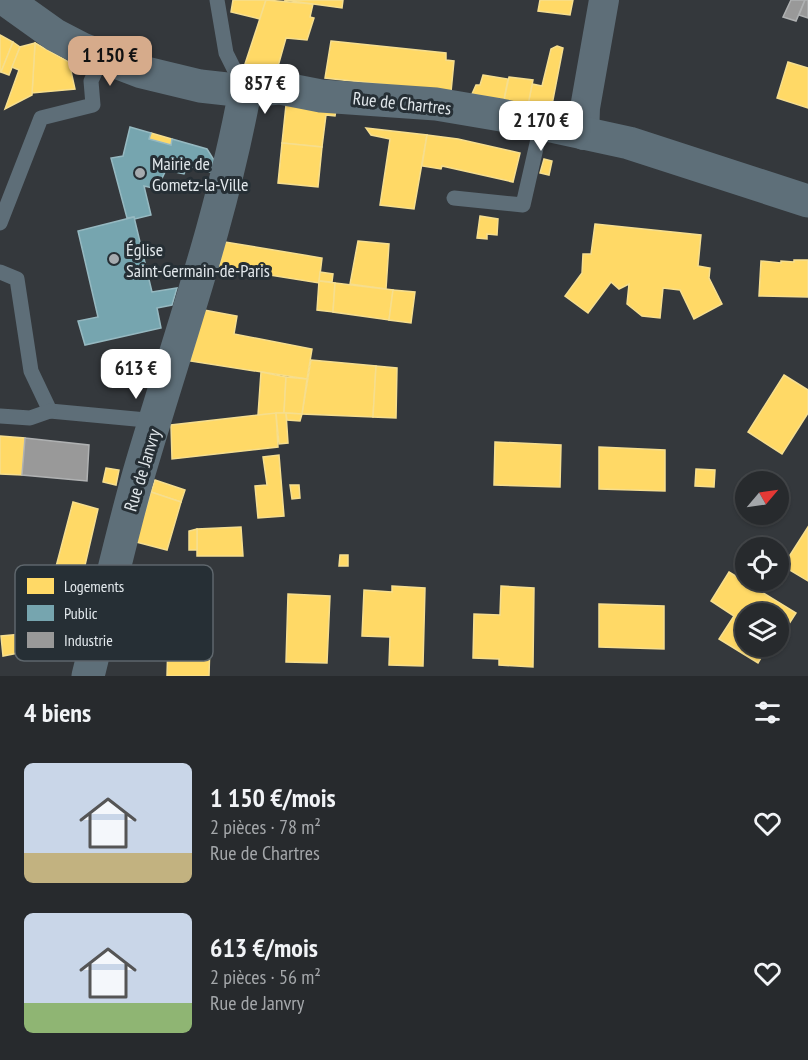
<!DOCTYPE html>
<html lang="fr">
<head>
<meta charset="utf-8">
<style>
	body { margin:0; font-family:"PT Sans Narrow",sans-serif; background:#2f3235; color:#f1f3f6; height:100vh; display:flex; flex-direction:column; font-size:22px; white-space:nowrap }
	* { box-sizing:border-box; margin:0 }
	p { font-size:20px; color:#a4a7aa }
	.icon { flex:none; width:33px; height:33px; fill:none; stroke:currentColor; stroke-width:2; stroke-linecap:round; stroke-linejoin:round }
	.map { position:relative; height:676px; overflow:hidden }
	.side { display:flex; flex-direction:column; background:#272a2d; flex:1 }
	.side>* { flex:none }
	.needle { width:39px; rotate:61deg }
	.fabs { position:absolute; left:735px; top:471px; display:grid; gap:12px }
	.fabs a { display:grid; place-items:center; width:54px; height:54px; border-radius:50%; background:#272a2d; box-shadow:0 2px 4px #0004,0 0 0 2px #434649; font-size:30px }
	.price { position:absolute; translate:-50% -51px; padding:0 14px; border-radius:12px; background:#fff; color:#222; font-size:20px; line-height:39px; filter:drop-shadow(0 2px 3px #0008) }
	.price::after { content:''; position:absolute; left:50%; top:36px; width:18px; height:14px; margin-left:-9px; background:inherit; clip-path:polygon(0 0,100% 0,50% 100%) }
	.price.on { background:#d6ab8b; color:#111 }
	ul { padding:0; list-style:none }
	li { display:flex; align-items:center; gap:18px; height:150px; padding:0 24px }
	li span { display:grid; place-items:center; flex:none; width:168px; height:120px; border-radius:9px; color:#555 }
	li>.icon { margin-inline-start:auto }
	span .icon { width:72px; height:72px; fill:#fffc; stroke-width:1 }
	li b { font-size:26px }
	h2 { display:flex; justify-content:space-between; align-items:center; height:72px; padding:0 24px; font-size:26px }
	.map>svg:first-child { display:block }
	.homes { fill:#ffd966; stroke:#f6de8e; stroke-width:1.5 }
	.public { fill:#76a5af; stroke:#96b9c1; stroke-width:1.5 }
	.industry { fill:#999; stroke:#afb1b2; stroke-width:1.5 }
	.lines { fill:none; stroke-linecap:round; stroke-linejoin:round }
	.service { stroke:#5e6e78; stroke-width:15 }
	.minor { stroke:#5e6e78; stroke-width:30 }
	.secondary { stroke:#5e6f79; stroke-width:33 }
	.poi-dot { fill:#a5aaae; stroke:#262f35; stroke-width:2 }
	.labels { text-anchor:middle; dominant-baseline:central; stroke-width:6; stroke-linejoin:round; paint-order:stroke }
	.street-label { font-size:18px; fill:#e2e8ec; stroke:#262f35 }
	.poi-label { font-size:18px; fill:#e2e8ec; stroke:#262f35; text-anchor:start }
	.key { fill:#262f35; stroke:#5e666c; stroke-width:1.5 }
	.key-label { font-size:16px; fill:#e2e8ec }
</style>
</head>
<body>
<div class="map">
<svg width="808" height="676" viewBox="0 0 808 676">
	<rect width="100%" height="100%" fill="#34383c"/>
	<g class="homes">
		<path d="M233 0H266L260 19 231 12Z"/>
		<path d="M266 0 313 4 310 17 314 18 307 40 286 38 277 70 245 64Z"/>
		<path d="M284 0H343L342 8Z"/>
		<path d="M540 0H573L570 15 538 11Z"/>
		<path d="M0 35 13 42 1 72 0 71Z"/>
		<path d="M331 41 446 53V60L454 61 451 92 325 78Z"/>
		<path d="M13 42 20 47 9 75 1 72Z"/>
		<path d="M35 43 69 62 75 89 32 93Z"/>
		<path d="M35 43 32 95 5 109 19 70 12 67 20 47Z"/>
		<path d="M557 46 563 48 551 110 528 105 532 84 542 86 551 49Z"/>
		<path d="M788 62 808 68V108L777 98Z"/>
		<path d="M483 75 508 79 504 100 472 94 476 85H480Z"/>
		<path d="M509 77 533 80 528 105 504 100Z"/>
		<path d="M286 105 336 110 335 116 326 115 322 147 282 143Z"/>
		<path d="M366 128 427 135 414 209 380 205 390 139 371 135Z"/>
		<path d="M151 133 172 139 171 145 149 139Z"/>
		<path d="M427 135 458 139 520 153 513 182 442 166 441 169 422 166Z"/>
		<path d="M282 143 322 147 318 187 278 183Z"/>
		<path d="M544 159 552 161 549 175 540 173Z"/>
		<path d="M480 216 498 219 497 235 487 234V239L477 238Z"/>
		<path d="M595 224 701 235 698 266 710 268 709 278 722 304 694 319 680 290 663 288 660 318 642 316 627 304 629 284 619 289 611 282 588 313 565 296 582 273 583 254H591Z"/>
		<path d="M358 241 389 244 386 289 350 284Z"/>
		<path d="M225 242 322 258 319 283 219 267Z"/>
		<path d="M794 260H808V297L759 296 761 261 781 263V261L794 262Z"/>
		<path d="M320 272 333 274 332 282 319 281Z"/>
		<path d="M319 281 335 283 333 312 317 310Z"/>
		<path d="M335 283 393 290 389 320 333 312Z"/>
		<path d="M393 290 415 292 411 323 389 320Z"/>
		<path d="M204 310 237 316 234 334 312 349 307 379 190 361Z"/>
		<path d="M311 360 376 366 373 417 302 414Z"/>
		<path d="M376 366 397 368 396 418 373 417Z"/>
		<path d="M261 372 286 377 284 413 258 415Z"/>
		<path d="M784 375 808 390V413L782 454 748 432Z"/>
		<path d="M286 377 307 379 302 414 284 413Z"/>
		<path d="M276 413 278 447 172 459 171 425Z"/>
		<path d="M276 413H286L288 443 279 444Z"/>
		<path d="M286 413 302 414 300 421 287 420Z"/>
		<path d="M0 436 25 438 22 475 0 474Z"/>
		<path d="M495 442 561 445 560 487 494 485Z"/>
		<path d="M599 447 665 450V491L599 489Z"/>
		<path d="M279 455 284 516 258 518 255 486 267 485 263 457Z"/>
		<path d="M106 468 119 470 116 485 103 482Z"/>
		<path d="M696 469 715 470 714 487 695 486Z"/>
		<path d="M155 480 185 490 181 502 151 492Z"/>
		<path d="M290 485H299L300 498 292 499Z"/>
		<path d="M151 492 181 502 167 550 136 542Z"/>
		<path d="M73 502 98 509 80 587 52 582Z"/>
		<path d="M241 527 243 556H197V529Z"/>
		<path d="M808 527V581L783 566Z"/>
		<path d="M197 529V550H189V531Z"/>
		<path d="M340 555H348V566H339Z"/>
		<path d="M729 572 796 613 778 641V614H746V646H768L758 663 719 639 734 616 711 601Z"/>
		<path d="M392 586 425 588 423 666 389 665 390 637 362 636 364 590 392 592Z"/>
		<path d="M501 586 534 588 533 667 499 665V659L473 658 474 614 500 615Z"/>
		<path d="M288 594 330 596 327 663 286 662Z"/>
		<path d="M599 604 664 606V649L599 647Z"/>
		<path d="M33 633 34 641 54 640V646L3 656 1 636Z"/>
		<path d="M168 642H210L209 676H167Z"/>
	</g>
	<g class="public">
		<path d="M130 127 151 133 149 139 171 145 172 139 207 149 214 160 210 172 188 166 184 174 166 170 157 189 144 186 151 215 135 219 134 217 127 218 111 158 123 156Z"/>
		<path d="M134 217 152 292 177 288 172 305 157 308 161 328 85 345 78 321 98 317 78 231Z"/>
	</g>
	<g class="industry">
		<path d="M791 0H805L796 21 783 17Z"/>
		<path d="M805 0H808V18L799 15Z"/>
		<path d="M25 438 89 445 87 481 22 475Z"/>
	</g>
	<g class="lines">
		<g class="service">
			<path d="M217 0 226 53 245 91"/>
			<path d="M454 198 523 205 541 126"/>
			<path d="M0 223 41 118 93 105 91 81 102 57"/>
			<path d="M0 272 17 279 31 371 50 411 157 421"/>
			<path d="M0 416 30 418 50 411"/>
		</g>
		<path class="minor" d="M584 135 585 108 604 0"/>
		<g class="secondary">
			<path d="M6 0 55 35 82 49 142 72 200 86 245 91 280 88 321 96 436 104 501 115 629 143 808 201"/>
			<path d="M88 676C105 608 120 540 139 473 176 346 221 222 245 91"/>
		</g>
	</g>
	<g class="poi-dot">
		<circle cx="140" cy="173" r="6"/>
		<circle cx="114" cy="259" r="6"/>
	</g>
	<g class="labels">
		<g class="street-label">
			<text transform="translate(402 103) rotate(6)">Rue de Chartres</text>
			<text transform="translate(142 470) rotate(-73)">Rue de Janvry</text>
		</g>
		<g class="poi-label">
			<text x="152" y="163">Mairie de<tspan x="152" dy="21">Gometz-la-Ville</tspan></text>
			<text x="126" y="249">Église<tspan x="126" dy="21">Saint-Germain-de-Paris</tspan></text>
		</g>
	</g>
	<rect x="15" y="565" width="198" height="96" rx="9" class="key"/>
	<rect x="27" y="578" width="27" height="16" fill="#ffd966"/>
	<rect x="27" y="605" width="27" height="16" fill="#76a5af"/>
	<rect x="27" y="632" width="27" height="16" fill="#999"/>
	<g class="key-label">
		<text x="64" y="592">Logements</text>
		<text x="64" y="619">Public</text>
		<text x="64" y="646">Industrie</text>
	</g>
</svg>
<div class="fabs">
<a><svg class="needle" viewBox="-14 -14 28 28"><path d="M0-13l5 13h-10z" fill="#e53935"/><path d="M0 13l5-13h-10z" fill="#a4a7aa"/></svg></a>
<a><svg class="icon" aria-label="locate" viewBox="0 0 24 24"><circle cx="12" cy="12" r="6"/><path d="M12 2v4M12 18v4M2 12h4M18 12h4"/></svg></a>
<a><svg class="icon" aria-label="layers" viewBox="0 0 24 24"><path d="M12 4l9 5-9 5-9-5zM3 14l9 5 9-5"/></svg></a>
</div>
<b class="price on" style="left:110px;top:87px">1 150 €</b>
<b class="price" style="left:265px;top:115px">857 €</b>
<b class="price" style="left:541px;top:152px">2 170 €</b>
<b class="price" style="left:136px;top:400px">613 €</b>
</div>
<section class="side">
<h2>4 biens<svg class="icon" aria-label="filters" viewBox="0 0 24 24"><path d="M4 7h16M4 17h16"/><circle cx="9" cy="7" r="2"/><circle cx="15" cy="17" r="2"/></svg></h2>
<ul>
<li><span style="background:linear-gradient(#c9d6e8 75%,#c2b280 0)"><svg class="icon" aria-label="home" viewBox="0 0 24 24"><path d="M3 11l9-7 9 7M6 9v11h12V9"/></svg></span><div><b>1 150 €/mois</b><p>2 pièces · 78 m²</p><p>Rue de Chartres</p></div><svg class="icon" aria-label="heart" viewBox="0 0 24 24"><path d="M12 20l-8-8c-3-5 5-10 8-4 3-6 11-1 8 4z"/></svg></li>
<li><span style="background:linear-gradient(#c9d6e8 75%,#8fb573 0)"><svg class="icon" aria-label="home" viewBox="0 0 24 24"><path d="M3 11l9-7 9 7M6 9v11h12V9"/></svg></span><div><b>613 €/mois</b><p>2 pièces · 56 m²</p><p>Rue de Janvry</p></div><svg class="icon" aria-label="heart" viewBox="0 0 24 24"><path d="M12 20l-8-8c-3-5 5-10 8-4 3-6 11-1 8 4z"/></svg></li>
</ul>
</section>
</body>
</html>
